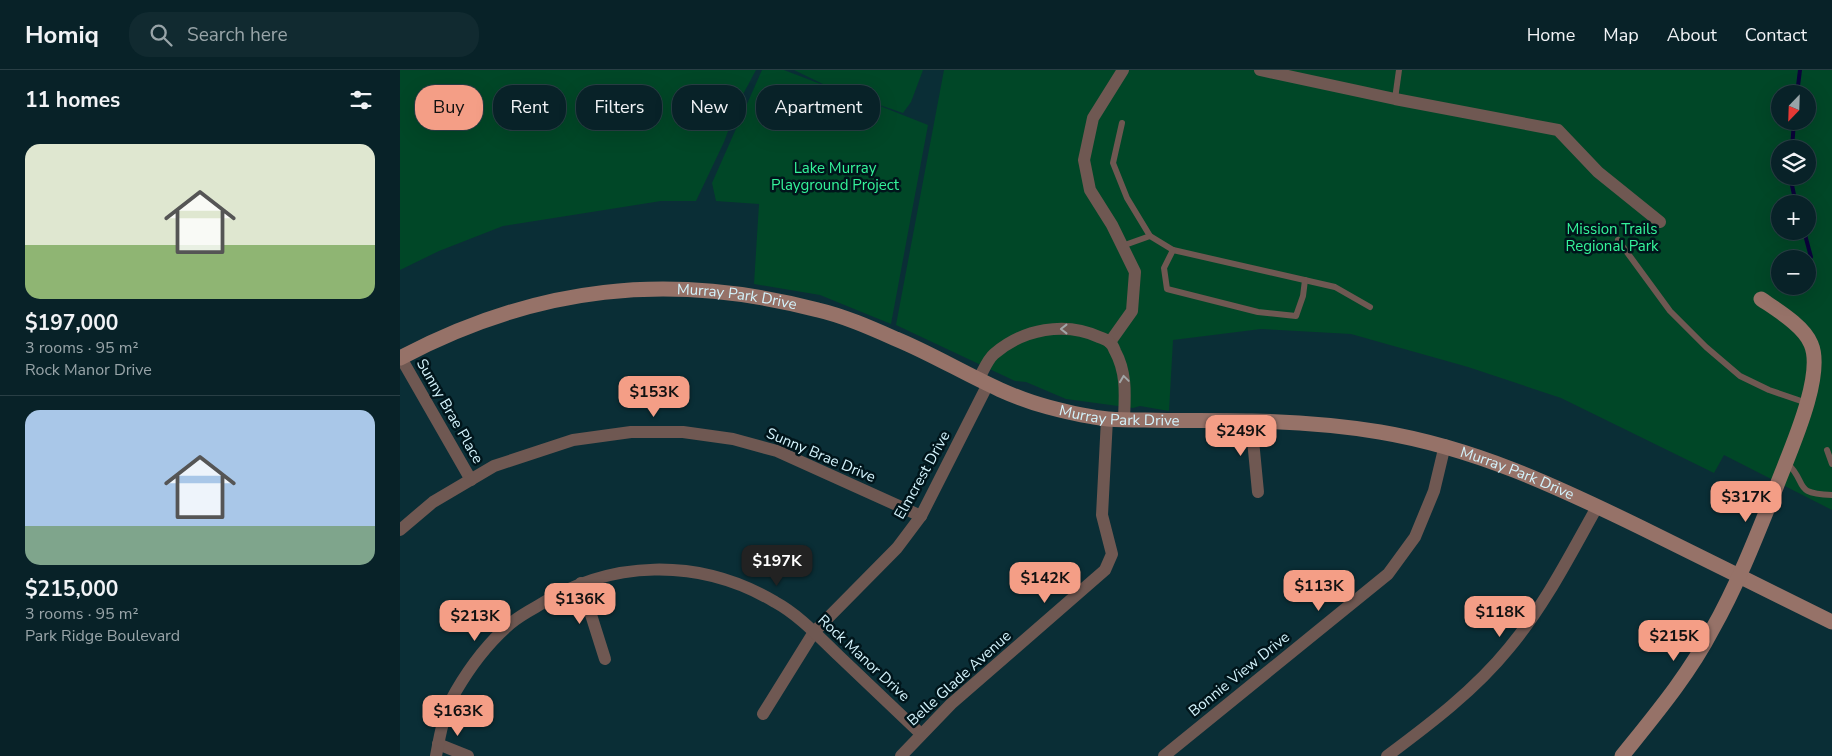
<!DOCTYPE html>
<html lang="en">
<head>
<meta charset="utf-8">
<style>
	body { margin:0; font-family:"Nunito Sans",sans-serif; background:#112a30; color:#f1f3f6; height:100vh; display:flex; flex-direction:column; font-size:19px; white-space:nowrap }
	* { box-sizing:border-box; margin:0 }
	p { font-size:16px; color:#98a4a8 }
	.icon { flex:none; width:28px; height:28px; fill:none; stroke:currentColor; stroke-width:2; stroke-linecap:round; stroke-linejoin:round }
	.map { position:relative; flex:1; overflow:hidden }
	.side { display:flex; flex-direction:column; background:#082228; width:400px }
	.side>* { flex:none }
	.top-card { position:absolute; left:15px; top:15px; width:475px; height:45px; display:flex; gap:10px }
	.needle { width:32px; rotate:203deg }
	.tools { position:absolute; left:1371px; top:15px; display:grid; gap:10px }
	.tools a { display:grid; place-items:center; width:45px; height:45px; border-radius:50%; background:#082228; box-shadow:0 5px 20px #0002,0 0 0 1px #293f45; font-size:25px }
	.price { position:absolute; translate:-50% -42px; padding:0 11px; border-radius:10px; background:#f49e86; color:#111; font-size:16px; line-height:32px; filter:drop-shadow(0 1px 2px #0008) }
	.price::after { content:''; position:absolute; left:50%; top:30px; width:15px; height:11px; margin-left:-8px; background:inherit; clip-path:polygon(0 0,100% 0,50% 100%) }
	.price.selected { background:#222; color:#fff }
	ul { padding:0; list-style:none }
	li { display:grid; align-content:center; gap:10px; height:265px; padding:0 25px }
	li+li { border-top:1px solid #293f45 }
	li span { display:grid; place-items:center; height:155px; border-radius:15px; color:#555 }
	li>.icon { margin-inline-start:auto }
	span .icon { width:90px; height:90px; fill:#fffc; stroke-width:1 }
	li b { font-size:21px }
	h2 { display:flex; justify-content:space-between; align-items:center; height:60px; padding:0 25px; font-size:21px }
	.chip { padding:0 18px; border-radius:20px; background:#082228; box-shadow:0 5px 20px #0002,0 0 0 1px #293f45; font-size:18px; line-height:45px }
	.chip.selected { background:#f49e86; color:#111 }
	header { display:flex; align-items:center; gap:30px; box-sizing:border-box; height:70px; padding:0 25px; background:#082228; border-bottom:1px solid #293f45 }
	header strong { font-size:24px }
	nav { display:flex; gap:28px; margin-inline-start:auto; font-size:18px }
	.search { width:350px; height:45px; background:#112a30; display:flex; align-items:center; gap:12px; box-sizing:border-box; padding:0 18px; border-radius:20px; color:#98a4a8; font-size:19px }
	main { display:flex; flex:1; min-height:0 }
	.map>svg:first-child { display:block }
	.green { fill:#004727; fill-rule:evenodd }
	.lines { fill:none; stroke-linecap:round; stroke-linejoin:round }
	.stream { stroke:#0b043b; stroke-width:4 }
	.lane { stroke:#6f5852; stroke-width:6 }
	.street { stroke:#6f5852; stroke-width:12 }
	.secondary { stroke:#967268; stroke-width:15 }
	.oneway { stroke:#a1a6a7 }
	.labels { text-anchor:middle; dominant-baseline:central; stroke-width:5; stroke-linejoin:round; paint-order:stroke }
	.park-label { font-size:15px; fill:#34f49a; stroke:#00151b }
	.street-label { font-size:15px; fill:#d3f3fc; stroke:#00151b }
</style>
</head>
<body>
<header>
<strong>Homiq</strong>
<div class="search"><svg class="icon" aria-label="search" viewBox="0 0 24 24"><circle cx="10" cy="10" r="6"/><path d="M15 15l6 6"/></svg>Search here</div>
<nav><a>Home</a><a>Map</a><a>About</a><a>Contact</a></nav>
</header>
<main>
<section class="side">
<h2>11 homes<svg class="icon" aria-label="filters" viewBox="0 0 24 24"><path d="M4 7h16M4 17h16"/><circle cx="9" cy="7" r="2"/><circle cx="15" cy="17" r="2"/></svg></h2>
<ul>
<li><span style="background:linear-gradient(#dfe7d0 65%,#8fb573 0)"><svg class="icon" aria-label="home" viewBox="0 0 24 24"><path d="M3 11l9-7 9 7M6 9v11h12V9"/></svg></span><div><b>$197,000</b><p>3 rooms · 95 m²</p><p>Rock Manor Drive</p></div></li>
<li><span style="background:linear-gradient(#a9c7e8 75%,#7fa58c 0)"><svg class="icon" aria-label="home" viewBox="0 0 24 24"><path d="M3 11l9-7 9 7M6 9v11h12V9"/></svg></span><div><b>$215,000</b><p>3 rooms · 95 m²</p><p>Park Ridge Boulevard</p></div></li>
</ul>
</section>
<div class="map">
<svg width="1432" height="686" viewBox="0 0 1432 686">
	<rect width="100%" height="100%" fill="#0a2e36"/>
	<g class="green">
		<path d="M0 0H356L339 32 324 72 296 131H261L103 156 39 181 0 200Z"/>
		<path d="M362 0H384L431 18 394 0H523L511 32 503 43 465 30 528 55 491 254 420 225 354 214 359 134 316 131 312 113Z"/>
		<path d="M544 0H1432V440L1324 385 1314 403 1161 328 1068 297 951 264 861 259 773 270 769 341 740 336 733 338 666 329 626 312 615 311 496 255ZM1380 24H1408V51H1380ZM1380 79H1408V106H1380ZM1380 134H1408V161H1380ZM1380 189H1408V216H1380Z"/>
	</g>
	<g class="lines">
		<g class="stream">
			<path d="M1397 24 1400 0"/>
			<path d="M1392 79 1394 51"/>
			<path d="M1390 106 1396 134"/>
			<path d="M1404 161 1411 187"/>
		</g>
		<g class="lane">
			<path d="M995 29 999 0"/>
			<path d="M722 53 713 93 727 128 750 166"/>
			<path d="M1218 170 1270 241 1306 277 1340 306 1369 320 1407 333"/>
			<path d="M722 176 750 166 773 180 935 217 970 237"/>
			<path d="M773 180 764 198 767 219 858 242 896 246 903 226 905 210"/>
			<path d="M1427 380 1432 394"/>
			<path d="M1386 392C1410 414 1390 423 1432 425"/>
		</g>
		<g class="street">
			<path d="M860 0 995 29 1158 60 1198 102 1260 152"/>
			<path d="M710 272 732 241 735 202 712 155 690 120 684 90 693 48 723 0"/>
			<path d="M1 288 71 410"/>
			<path d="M578 310C583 302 587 290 594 284 623 259 665 251 699 267 702 268 707 270 709 272 712 274 714 278 715 281 727 303 725 325 724 349"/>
			<path d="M854 351 853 370 858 422"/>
			<path d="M0 460 33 432 94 396 173 370 231 362H283L333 369 377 381 521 446"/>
			<path d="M181 513 205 589"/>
			<path d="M363 644 414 562 497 478 521 446 588 314"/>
			<path d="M38 674 68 686"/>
			<path d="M36 686C40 664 44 641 56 621 70 597 89 572 110 554 118 547 127 542 136 537 209 489 299 487 375 532 399 545 419 567 439 586 466 612 494 638 521 664"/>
			<path d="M501 686 551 634 705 500 712 484 702 445 707 349"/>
			<path d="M764 686 988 504 1015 467 1034 421 1045 375"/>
			<path d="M987 686C1030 654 1075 620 1109 578 1145 535 1170 485 1197 437"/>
		</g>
		<g class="secondary">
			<path id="s1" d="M0 288C136 216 269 201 418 240 444 246 471 258 496 269 547 290 594 323 648 337 667 342 688 347 708 349 720 350 733 350 745 350 781 351 816 350 852 351 895 352 937 355 980 362 1075 378 1156 416 1242 458 1305 489 1369 521 1432 552"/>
			<path d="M1222 686C1254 646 1288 606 1312 560 1338 514 1357 465 1377 415 1389 383 1425 306 1411 274 1404 256 1377 240 1361 229"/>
		</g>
	</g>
	<defs><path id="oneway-chevron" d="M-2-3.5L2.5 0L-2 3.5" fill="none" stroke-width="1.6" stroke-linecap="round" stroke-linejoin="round" transform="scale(1.25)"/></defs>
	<g class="oneway">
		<use href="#oneway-chevron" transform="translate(664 259) rotate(-180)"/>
		<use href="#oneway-chevron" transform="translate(724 309) rotate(-98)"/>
	</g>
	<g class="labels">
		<g class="park-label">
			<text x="435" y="98">Lake Murray<tspan x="435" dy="17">Playground Project</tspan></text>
			<text x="1212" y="159">Mission Trails<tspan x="1212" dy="17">Regional Park</tspan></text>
		</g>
		<g class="street-label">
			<text stroke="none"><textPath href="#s1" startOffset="349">Murray Park Drive</textPath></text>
			<text transform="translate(50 341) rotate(60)">Sunny Brae Place</text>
			<text stroke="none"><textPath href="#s1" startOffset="754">Murray Park Drive</textPath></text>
			<text transform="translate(421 385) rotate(23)">Sunny Brae Drive</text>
			<text stroke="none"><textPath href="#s1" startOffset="1159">Murray Park Drive</textPath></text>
			<text transform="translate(522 405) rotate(-61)">Elmcrest Drive</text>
			<text transform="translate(464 588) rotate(43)">Rock Manor Drive</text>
			<text transform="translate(839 604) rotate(-39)">Bonnie View Drive</text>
			<text transform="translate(559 608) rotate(-42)">Belle Glade Avenue</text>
		</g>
	</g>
</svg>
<div class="tools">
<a><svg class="needle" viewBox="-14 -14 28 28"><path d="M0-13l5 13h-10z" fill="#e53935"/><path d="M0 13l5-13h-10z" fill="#98a4a8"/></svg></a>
<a><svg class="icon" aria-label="layers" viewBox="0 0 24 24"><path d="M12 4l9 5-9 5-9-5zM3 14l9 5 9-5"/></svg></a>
<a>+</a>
<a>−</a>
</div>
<b class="price" style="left:254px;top:348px">$153K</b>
<b class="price" style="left:841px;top:387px">$249K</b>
<b class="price" style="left:1346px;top:453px">$317K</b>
<b class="price selected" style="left:377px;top:517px">$197K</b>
<b class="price" style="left:645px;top:534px">$142K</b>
<b class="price" style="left:919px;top:542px">$113K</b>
<b class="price" style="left:180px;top:555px">$136K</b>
<b class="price" style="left:1100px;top:568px">$118K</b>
<b class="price" style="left:75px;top:572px">$213K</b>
<b class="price" style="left:1274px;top:592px">$215K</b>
<b class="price" style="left:58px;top:667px">$163K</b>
<div class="top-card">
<a class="chip selected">Buy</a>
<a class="chip">Rent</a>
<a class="chip">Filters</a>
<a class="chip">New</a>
<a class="chip">Apartment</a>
</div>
</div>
</main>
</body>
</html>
